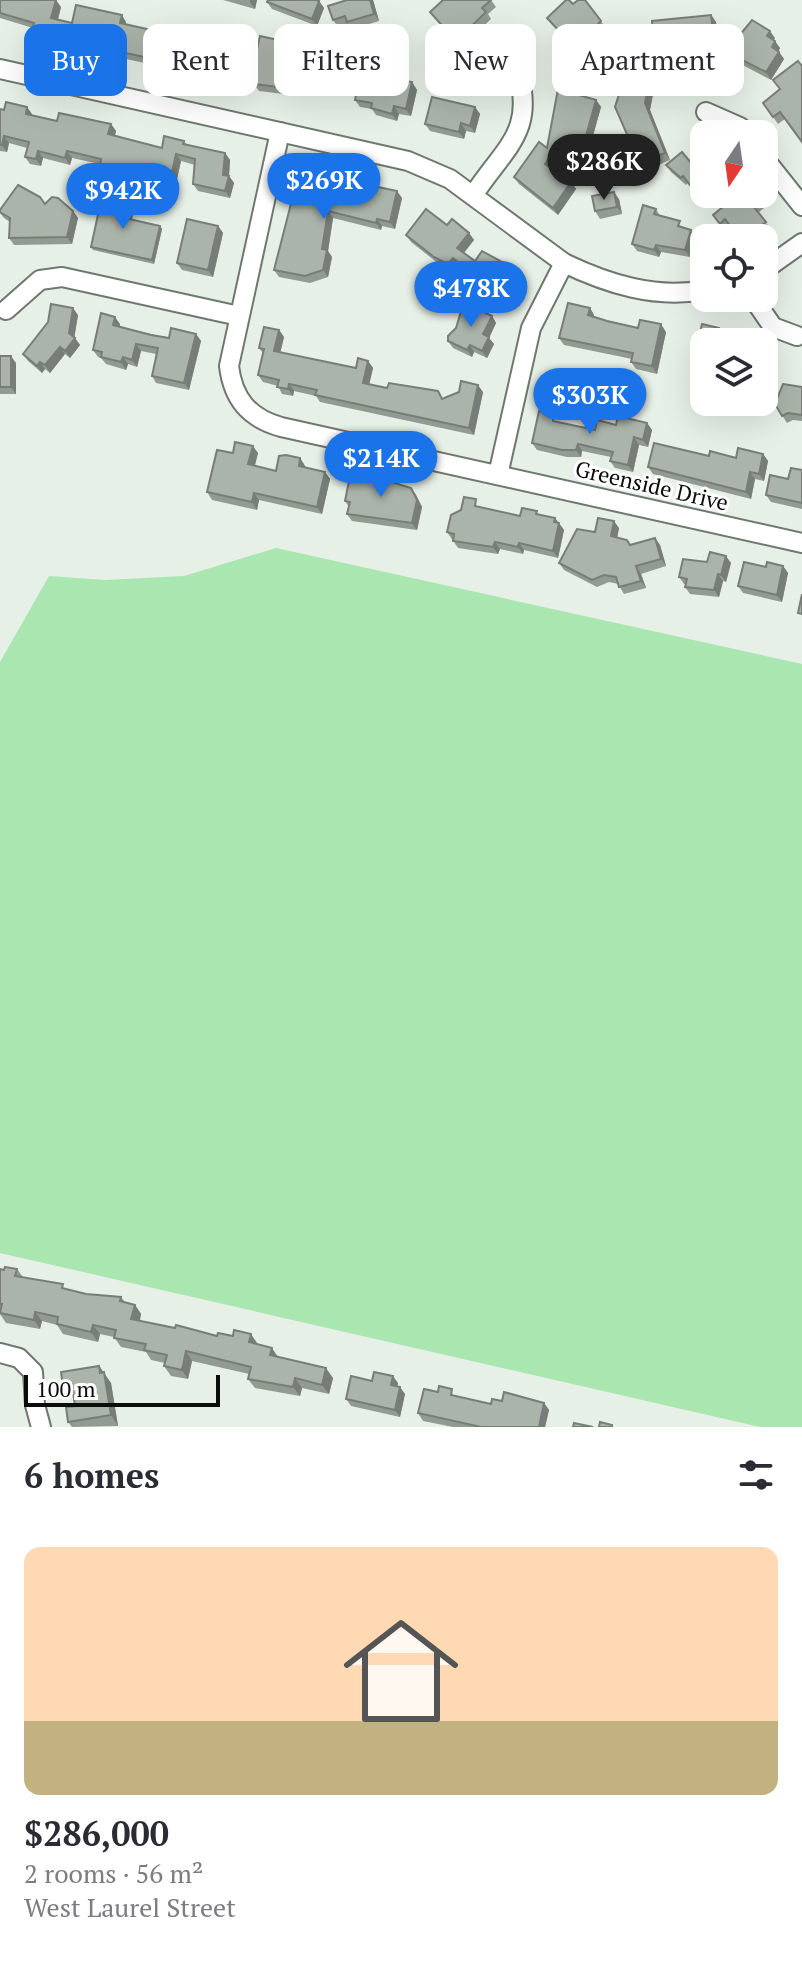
<!DOCTYPE html>
<html lang="en">
<head>
<meta charset="utf-8">
<style>
	body { margin:0; font-family:"PT Serif",serif; background:#f7f7f7; color:#2b2b33; height:100vh; display:flex; flex-direction:column; font-size:30px; white-space:nowrap }
	* { box-sizing:border-box; margin:0 }
	p { font-size:26px; color:#7c7c81 }
	.icon { flex:none; width:44px; height:44px; fill:none; stroke:currentColor; stroke-width:2; stroke-linecap:round; stroke-linejoin:round }
	.map { position:relative; height:1427px; overflow:hidden }
	.drawer { display:flex; flex-direction:column; background:#fff; flex:1 }
	.drawer>* { flex:none }
	.top-card { position:absolute; left:24px; top:24px; width:754px; height:72px; display:flex; gap:16px }
	.needle { width:52px; rotate:193deg }
	.buttons { position:absolute; left:690px; top:120px; display:grid; gap:16px }
	.buttons a { display:grid; place-items:center; width:88px; height:88px; border-radius:16px; background:#fff; box-shadow:0 8px 32px #0002; font-size:40px }
	.scale { position:absolute; left:24px; bottom:20px; width:196px; box-sizing:border-box; padding-left:8px; border:4px solid #0a0d0a; border-top:0; font-size:22px; line-height:28px; white-space:nowrap; color:#0a0d0a; -webkit-text-stroke:6px #fff; paint-order:stroke }
	.price { position:absolute; translate:-50% -68px; padding:0 18px; border-radius:28px; background:#1a73e8; color:#fff; font-size:26px; line-height:52px; filter:drop-shadow(0 2px 4px #0008) }
	.price::after { content:''; position:absolute; left:50%; top:48px; width:24px; height:18px; margin-left:-12px; background:inherit; clip-path:polygon(0 0,100% 0,50% 100%) }
	.price.current { background:#222; color:#fff }
	ul { padding:0; list-style:none }
	li { display:grid; align-content:center; gap:16px; height:424px; padding:0 24px }
	li+li { border-top:2px solid #e1e1e2 }
	li span { display:grid; place-items:center; height:248px; border-radius:16px; color:#555 }
	li>.icon { margin-inline-start:auto }
	span .icon { width:144px; height:144px; fill:#fffc; stroke-width:1 }
	li b { font-size:34px }
	h2 { display:flex; justify-content:space-between; align-items:center; height:96px; padding:0 24px; font-size:34px }
	.tag { padding:0 28px; border-radius:16px; background:#fff; box-shadow:0 8px 32px #0002; font-size:28px; line-height:72px }
	.tag.current { background:#1a73e8; color:#fff }
	.map>svg:first-child { display:block }
	.green { fill:#a9e6b0 }
	.lines { fill:none; stroke-linecap:round; stroke-linejoin:round }
	.minor-casing { stroke:#6f786f; stroke-width:22 }
	.minor { stroke:#fff; stroke-width:18 }
	.wall { fill:#929b93 }
	.shaded-wall { fill:#777e78 }
	.building { fill:#aab4ab; stroke:#777e78; stroke-width:2 }
	.labels { text-anchor:middle; dominant-baseline:central; stroke-width:6; stroke-linejoin:round; paint-order:stroke }
	.street-label { font-size:22px; fill:#0a0d0a; stroke:#fff }
</style>
</head>
<body>
<div class="map">
<svg width="802" height="1427" viewBox="0 0 802 1427">
	<rect width="100%" height="100%" fill="#e6f0e7"/>
	<path class="green" d="M276 548 802 664V1427H760L0 1253V662L49 576 105 580 184 576Z"/>
	<g class="lines">
		<g class="minor-casing">
			<g id="minor">
				<path d="M0 69 408 161 450 179 564 263C608 284 655 299 704 290"/>
				<path d="M706 112 740 127 745 134"/>
				<path d="M280 132 229 366C233 399 249 418 281 427L802 543"/>
				<path d="M764 158 802 206"/>
				<path d="M474 194C506 146 536 131 517 69"/>
				<path d="M764 270 802 243"/>
				<path d="M753 298 773 327 797 336"/>
				<path d="M6 310 40 280 62 277 239 316"/>
				<path d="M498 475 531 328 564 263"/>
				<path d="M0 1353 19 1358 33 1372 35 1405 41 1427"/>
			</g>
		</g>
		<use href="#minor" class="minor"/>
	</g>
	<g class="wall">
		<path d="M0 0 61 7 58 20 72 23 126 22V25L183 43 177 70 126 59 122 53 93 46 91 51 37 40 32 33 33 28 0 18Z"/>
		<path d="M223 0H257L255 9Z"/>
		<path d="M373 0 379 21 352 29 348 24 338 27 333 20Z"/>
		<path d="M491 0 496 7 488 14 491 19 461 48 430 12Z"/>
		<path d="M585 0 606 28 599 34 602 39 590 50 586 46 582 50 567 34 564 38 547 18 573 4Z"/>
		<path d="M319 1 324 8 317 26 272 9 267 2Z"/>
		<path d="M711 15 716 22 719 48 705 49 706 58 660 62 655 55Z"/>
		<path d="M775 38 773 40 780 48 778 51 784 59 771 80 731 59 726 52Z"/>
		<path d="M228 40 242 49 238 68 232 67 230 73 218 70 216 79 201 76 196 69Z"/>
		<path d="M283 47 282 53 300 63 291 95 259 91 254 84 255 75 252 70Z"/>
		<path d="M802 66V143L785 119 778 124 763 103 780 90Z"/>
		<path d="M407 77 406 81 412 82 417 90 411 116 399 114 397 121 376 115 372 109 360 107 355 100Z"/>
		<path d="M649 82 654 89 650 110 670 160 645 171 640 164Z"/>
		<path d="M596 100 601 107 589 150 567 147 552 169 571 182 576 189 558 215 519 184 514 177Z"/>
		<path d="M475 107 480 114 475 133 466 131 464 139 430 131 425 124Z"/>
		<path d="M0 109 32 114V115L57 121 111 124 116 131 115 136 162 148 184 141 187 145 225 153 230 160 229 176 234 183 230 198 198 191 193 184 195 165 181 161 175 188 105 173 100 164 72 158 70 165 43 158 41 166 30 164 25 157 27 148 9 143 7 152 0 151Z"/>
		<path d="M682 152 704 194H736L738 197 753 194 764 208 758 213 771 229 759 238H743L739 232 736 234 730 226 725 231 713 215 724 207 716 197 705 205 688 183 686 185 671 172 666 165Z"/>
		<path d="M333 174 338 181 334 200 347 203 402 198 395 229 382 226 381 230 333 218 328 251 332 257 328 277 310 283 279 277 274 270Z"/>
		<path d="M619 199 622 214 600 219 595 211Z"/>
		<path d="M133 203 135 206 132 219 160 226 162 229 154 264 93 250 91 247Z"/>
		<path d="M45 204 73 211 78 218 72 244 14 245 9 238 10 222 4 218 0 213Z"/>
		<path d="M656 209 660 216 685 228 696 237 690 257 661 252 659 257 637 251 632 244Z"/>
		<path d="M447 225 469 233 474 240 464 253 475 261 518 275 501 298 458 265 453 271 439 264 411 242 406 235Z"/>
		<path d="M218 226 223 233 213 277 182 270 177 263Z"/>
		<path d="M590 308 594 315V317L638 328 666 332 657 374 636 369 631 362 632 359 564 345 559 338Z"/>
		<path d="M78 315 74 337 80 345 70 358 65 354 50 373 45 369 42 373 28 361 23 354Z"/>
		<path d="M492 316 496 323 489 338 494 344 487 358 474 352 472 357 453 348 448 341Z"/>
		<path d="M120 324V327L169 338 196 334 201 341 189 390 156 383 152 376 156 354 141 351 137 367 128 364 126 370 106 364 101 358 98 357 93 350Z"/>
		<path d="M702 324 719 328 731 342H704V373L698 372 693 365Z"/>
		<path d="M279 330 284 337 280 353 356 368 368 361 373 368 369 384 444 399 483 392 474 435 320 402 316 396 294 391 293 396 282 394 278 386 263 382 258 375 263 353 259 348Z"/>
		<path d="M0 356 16 363V394H0Z"/>
		<path d="M802 387V421L793 420 787 423 775 404Z"/>
		<path d="M559 422 595 430 616 425 647 423 652 430 648 447 639 445 633 472 615 468 610 461 611 457 582 451 581 457H567L537 450 532 443Z"/>
		<path d="M233 453H258L255 466 276 471 300 458 305 466V468L325 472 330 479 322 514 259 500 257 510 212 500 207 492Z"/>
		<path d="M763 454 768 461 764 481 755 479 751 499 653 474 648 467 709 456 736 458Z"/>
		<path d="M802 470V509L771 502 766 495Z"/>
		<path d="M411 488 416 495 422 507 417 530 352 521 347 514 349 507 345 501Z"/>
		<path d="M481 507 520 516 539 515 555 518 564 530 558 558 524 550 523 554 500 549 498 554 458 548 447 532Z"/>
		<path d="M619 528 617 538 630 545 655 538 660 545 666 566 641 574 646 588 624 594 618 584 609 582 597 587 564 570 559 563 595 532Z"/>
		<path d="M731 563 726 582 723 581 719 597 690 594 685 587V584H684L679 577Z"/>
		<path d="M783 566 788 573 782 602 743 593 738 586 766 567Z"/>
		<path d="M0 1269 4 1270 17 1269 23 1277 86 1294 121 1297 125 1302 135 1305 141 1314 140 1321 257 1343 278 1357 333 1378 329 1394 302 1388 300 1396 255 1388 248 1379 249 1374 192 1361 188 1379 171 1376 164 1366 165 1363 151 1360 146 1352 121 1347 114 1337 100 1334 98 1342 63 1334 57 1325 42 1321 40 1329 6 1323 0 1314Z"/>
		<path d="M99 1366 111 1383 118 1426 72 1427 68 1422 75 1406 74 1395 70 1396 63 1386Z"/>
		<path d="M372 1381 398 1383 397 1386 405 1394 400 1417 351 1406 346 1399Z"/>
		<path d="M457 1396 491 1404 502 1401 544 1403 549 1410 545 1427H453L423 1421 418 1413Z"/>
	</g>
	<g class="shaded-wall">
		<path d="M56 0 61 7 56 26 51 18Z"/>
		<path d="M250 0H257L255 9 250 2Z"/>
		<path d="M370 0H373L379 21 374 14Z"/>
		<path d="M319 1 324 8 317 26 312 19Z"/>
		<path d="M122 15 126 22 125 30 120 23Z"/>
		<path d="M711 15 716 22 719 48 714 40Z"/>
		<path d="M770 31 775 38 772 43 767 36Z"/>
		<path d="M178 36 183 43 177 70 172 63Z"/>
		<path d="M88 39 93 46 91 51 86 44Z"/>
		<path d="M278 40 283 47 280 59 275 52Z"/>
		<path d="M775 41 780 48 777 54 772 47Z"/>
		<path d="M238 42 242 49 238 68 233 61Z"/>
		<path d="M700 42 705 49 706 58 701 51Z"/>
		<path d="M779 52 784 59 771 80 766 72Z"/>
		<path d="M295 56 300 63 291 95 286 88Z"/>
		<path d="M227 60 232 67 230 73 225 66Z"/>
		<path d="M213 63 218 70 216 79 211 72Z"/>
		<path d="M402 70 407 77 405 87 400 80Z"/>
		<path d="M412 82 417 90 411 116 406 109Z"/>
		<path d="M649 82 654 89 650 110 670 160 665 153 645 103Z"/>
		<path d="M596 100 601 107 589 150 584 143Z"/>
		<path d="M394 106 399 114 397 121 392 114Z"/>
		<path d="M27 107 32 114 31 121 26 114Z"/>
		<path d="M475 107 480 114 475 133 470 126Z"/>
		<path d="M461 123 466 131 464 139 459 132Z"/>
		<path d="M111 124 116 131 113 142 108 134Z"/>
		<path d="M4 136 9 143 7 152 2 145Z"/>
		<path d="M562 140 567 147 550 171 545 164Z"/>
		<path d="M38 151 43 158 41 166 36 159Z"/>
		<path d="M67 151 72 158 70 165 65 158Z"/>
		<path d="M225 153 230 160 229 176 234 183 230 198 225 191 223 175Z"/>
		<path d="M176 154 181 161 175 188 170 181Z"/>
		<path d="M333 174 338 181 332 206 327 199Z"/>
		<path d="M571 182 576 189 558 215 553 208Z"/>
		<path d="M397 191 402 198 395 229 390 222Z"/>
		<path d="M614 192 619 199 622 214 617 207Z"/>
		<path d="M133 203 135 206 131 222 129 219Z"/>
		<path d="M73 211 78 218 72 244 67 237Z"/>
		<path d="M328 211 333 218 328 251 332 257 328 277 323 270 322 249Z"/>
		<path d="M377 219 382 226 381 230 376 223Z"/>
		<path d="M160 226 162 229 154 264 152 260Z"/>
		<path d="M218 226 223 233 213 277 208 270Z"/>
		<path d="M691 230 696 237 690 257 685 250Z"/>
		<path d="M469 233 474 240 462 255 457 248Z"/>
		<path d="M656 245 661 252 659 257 654 250Z"/>
		<path d="M453 258 458 265 453 271 448 264Z"/>
		<path d="M513 268 518 275 501 298 496 290Z"/>
		<path d="M73 308 78 315 74 340 75 338 80 345 70 358 65 351Z"/>
		<path d="M590 308 594 315 593 322 588 315Z"/>
		<path d="M492 316 496 323 489 338 494 344 487 358 482 351 483 334Z"/>
		<path d="M115 317 120 324 118 332 113 325Z"/>
		<path d="M661 324 666 332 657 374 652 366Z"/>
		<path d="M279 330 284 337 279 358 274 351Z"/>
		<path d="M196 334 201 341 189 390 184 383Z"/>
		<path d="M136 344 141 351 137 367 132 360Z"/>
		<path d="M470 345 474 352 472 357 467 350Z"/>
		<path d="M60 347 65 354 50 373 45 365Z"/>
		<path d="M11 356 16 363V394L11 387Z"/>
		<path d="M123 357 128 364 126 370 121 362Z"/>
		<path d="M368 361 373 368 368 390 363 383Z"/>
		<path d="M40 362 45 369 42 373 37 366Z"/>
		<path d="M289 384 294 391 293 396 288 389Z"/>
		<path d="M478 385 483 392 474 435 469 428Z"/>
		<path d="M647 423 652 430 648 447 643 440Z"/>
		<path d="M634 437 639 445 633 472 628 465Z"/>
		<path d="M578 444 582 451 581 457 576 450Z"/>
		<path d="M253 446 258 453 253 471 248 464Z"/>
		<path d="M763 454 768 461 764 481 759 474Z"/>
		<path d="M300 458 305 466 304 473 299 466Z"/>
		<path d="M325 472 330 479 322 514 317 507Z"/>
		<path d="M750 472 755 479 751 499 746 492Z"/>
		<path d="M411 488 416 495 422 507 417 530 412 523Z"/>
		<path d="M254 493 259 500 257 510 252 502Z"/>
		<path d="M555 518 564 530 558 558 553 551Z"/>
		<path d="M614 521 619 528 616 543 611 536Z"/>
		<path d="M655 538 660 545 666 566 661 559Z"/>
		<path d="M495 542 500 549 498 554 493 547Z"/>
		<path d="M519 543 524 550 523 554 518 547Z"/>
		<path d="M726 556 731 563 726 582 721 575Z"/>
		<path d="M636 566 641 574 646 588 641 581Z"/>
		<path d="M783 566 788 573 782 602 777 595Z"/>
		<path d="M718 574 723 581 719 597 714 590Z"/>
		<path d="M135 1305 141 1314 138 1328 131 1319Z"/>
		<path d="M35 1312 42 1321 40 1329 34 1320Z"/>
		<path d="M93 1325 100 1334 98 1342 91 1332Z"/>
		<path d="M251 1334 257 1343 255 1352 249 1342Z"/>
		<path d="M272 1348 278 1357 270 1355Z"/>
		<path d="M186 1351 192 1361 188 1379 182 1370Z"/>
		<path d="M99 1366 111 1383 118 1426 111 1415Z"/>
		<path d="M326 1368 333 1378 329 1394 322 1385Z"/>
		<path d="M393 1376 398 1383 396 1392 391 1385Z"/>
		<path d="M295 1378 302 1388 300 1396 293 1387Z"/>
		<path d="M400 1387 405 1394 400 1417 395 1410Z"/>
		<path d="M544 1403 549 1410 545 1427H539Z"/>
	</g>
	<g class="building">
		<path d="M0 0H56L51 18 72 23 76 5 122 15 120 23 178 36 172 63 121 52 122 47 88 39 86 44 32 33 34 23 0 13Z"/>
		<path d="M268 0H316L319 1 312 19 267 2Z"/>
		<path d="M347 0H370L374 14 347 22 345 16 333 20 328 6Z"/>
		<path d="M443 0H491L482 8 486 12 456 41 430 12Z"/>
		<path d="M566 0H569L573 4 578 0H585L601 21 594 28 598 31 585 43 581 39 577 43 562 27 559 31 547 18Z"/>
		<path d="M711 15 714 40 700 42 701 51 655 55 652 21Z"/>
		<path d="M752 20 770 31 767 36 775 41 772 47 779 52 766 72 726 52Z"/>
		<path d="M224 34 228 40 238 42 233 61 227 60 225 66 213 63 211 72 196 69 204 35Z"/>
		<path d="M260 36 278 40 275 52 295 56 286 88 254 84 255 71 252 70Z"/>
		<path d="M363 61 402 70 400 80 412 82 406 109 394 106 392 114 371 108 372 103 355 100Z"/>
		<path d="M798 61 802 66V142L780 112 773 117 763 103 780 89 773 80Z"/>
		<path d="M626 72 649 82 645 103 665 153 640 164 615 107Z"/>
		<path d="M558 89 596 100 584 143 562 140 545 164 571 182 553 208 514 177 539 142 547 148Z"/>
		<path d="M432 97 475 107 470 126 461 123 459 132 425 124Z"/>
		<path d="M6 102 27 107 26 114 57 121 59 113 111 124 108 134 162 148 164 136 184 141 183 144 225 153 223 175 229 176 225 191 193 184 195 159 176 154 170 181 100 166 101 159 67 151 65 158 38 151 36 159 25 157 29 142 4 136 2 145H0V109L4 110Z"/>
		<path d="M682 152 692 164 702 156 704 158V194H705L700 198 683 176 681 178 666 165Z"/>
		<path d="M306 169 333 174 327 199 347 203 355 187 376 192 378 187 397 191 390 222 377 219 376 223 328 211 322 249 327 250 323 270 305 276 274 270 294 192 301 194Z"/>
		<path d="M18 185 40 197 45 204 52 197 58 198 73 211 67 237 9 238 10 218 0 212V210Z"/>
		<path d="M614 192 617 207 595 211 592 196Z"/>
		<path d="M714 194H736L738 197 741 194H753L759 201 753 206 766 222 744 238 734 225 731 227 725 219 720 224 713 215 724 206Z"/>
		<path d="M102 196 133 203 129 219 160 226 152 260 91 247Z"/>
		<path d="M643 205 656 209 654 214 680 221 678 226 691 230 685 250 656 245 654 250 632 244Z"/>
		<path d="M426 209 447 225 452 219 469 233 457 248 475 261 482 251 513 268 496 290 453 258 448 264 434 257 406 235Z"/>
		<path d="M187 219 218 226 208 270 177 263Z"/>
		<path d="M568 303 590 308 588 315 607 321 638 328 640 320 661 324 652 366 631 362 633 353 559 338Z"/>
		<path d="M51 304 73 308 69 333 75 338 65 351 60 347 45 365 40 362 37 366 23 354 48 322Z"/>
		<path d="M467 304 492 316 483 334 489 337 482 351 470 345 467 350 448 341V336L456 328 462 308Z"/>
		<path d="M101 313 115 317 113 325 151 335 169 338 171 328 196 334 184 383 152 376 158 348 136 344 132 360 123 357 121 362 101 357 102 352 93 350Z"/>
		<path d="M702 324 719 328 718 333 726 335 724 342H704V367L693 365Z"/>
		<path d="M264 327 279 330 274 351 356 368 358 358 368 361 363 383 387 388 389 383 438 391 442 399 459 392 461 381 478 385 469 428 315 395 317 390 289 384 288 389 277 387 279 380 258 375 264 349 259 348Z"/>
		<rect x="0" y="356" width="11" height="31"/>
		<path d="M783 384 802 387V415L788 413 782 416 775 404Z"/>
		<path d="M539 411 554 415 553 421 595 430 597 420 616 425 618 416 647 423 643 440 634 437 628 465 610 461 613 452 578 444 576 450H562L532 443Z"/>
		<path d="M235 442 253 446 248 464 276 471 279 456 286 455 300 458 299 466 325 472 317 507 254 493 252 502 207 492 217 450 233 453Z"/>
		<path d="M654 443 709 456 710 451 736 458 738 448 763 454 759 474 750 472 746 492 648 467Z"/>
		<path d="M791 468 802 470V503L766 495 770 475 788 479Z"/>
		<path d="M366 474 411 488 417 500 412 523 347 514 350 502 345 501 350 476 365 479Z"/>
		<path d="M464 497 476 499 475 506 520 516 522 508 537 511 536 514 555 518 554 522 559 523 553 551 519 543 518 547 495 542 493 547 453 541 454 534 447 532 451 515 461 510Z"/>
		<path d="M598 518 614 521 611 536 627 540 630 545 655 538 661 559 636 566 641 581 619 587 616 577 604 575 592 580 559 563 577 529 595 532Z"/>
		<path d="M710 552 726 556 721 575 718 574 714 590 685 587 687 579 679 577 683 559 707 562Z"/>
		<path d="M744 562 766 567 767 562 783 566 777 595 738 586Z"/>
		<path d="M802 594V614L798 613Z"/>
		<path d="M5 1267 17 1269 15 1276 63 1284 62 1288 86 1294 121 1297 120 1301 135 1305 131 1319 175 1328 176 1325 217 1336 218 1333 233 1336 234 1330 251 1334 249 1342 272 1348 270 1355 326 1368 322 1385 295 1378 293 1387 248 1379 251 1367 186 1351 182 1370 164 1366 167 1355 144 1350 146 1344 114 1338 116 1330 93 1325 91 1332 57 1324 58 1317 35 1312 34 1320 0 1313 2 1304H0V1269L4 1270Z"/>
		<path d="M99 1366 100 1373 104 1372 111 1415 68 1422 66 1407 75 1406 72 1384 63 1386 61 1372Z"/>
		<path d="M374 1372 393 1376 391 1385 400 1387 395 1410 346 1399 351 1376 372 1381Z"/>
		<path d="M439 1386 452 1389 451 1395 491 1404 492 1399 502 1401 504 1392 544 1403 539 1427H481L418 1413 424 1389 438 1392Z"/>
		<path d="M600 1422 612 1425V1427H599Z"/>
		<path d="M574 1423 593 1427H573Z"/>
	</g>
	<g class="labels">
		<g class="street-label">
			<text transform="translate(652 485) rotate(13)">Greenside Drive</text>
		</g>
	</g>
</svg>
<div class="buttons">
<a><svg class="needle" viewBox="-14 -14 28 28"><path d="M0-13l5 13h-10z" fill="#e53935"/><path d="M0 13l5-13h-10z" fill="#7c7c81"/></svg></a>
<a><svg class="icon" aria-label="locate" viewBox="0 0 24 24"><circle cx="12" cy="12" r="6"/><path d="M12 2v4M12 18v4M2 12h4M18 12h4"/></svg></a>
<a><svg class="icon" aria-label="layers" viewBox="0 0 24 24"><path d="M12 4l9 5-9 5-9-5zM3 14l9 5 9-5"/></svg></a>
</div>
<div class="scale">100 m</div>
<b class="price current" style="left:604px;top:202px">$286K</b>
<b class="price" style="left:324px;top:221px">$269K</b>
<b class="price" style="left:123px;top:231px">$942K</b>
<b class="price" style="left:471px;top:329px">$478K</b>
<b class="price" style="left:590px;top:436px">$303K</b>
<b class="price" style="left:381px;top:499px">$214K</b>
<div class="top-card">
<a class="tag current">Buy</a>
<a class="tag">Rent</a>
<a class="tag">Filters</a>
<a class="tag">New</a>
<a class="tag">Apartment</a>
</div>
</div>
<section class="drawer">
<h2>6 homes<svg class="icon" aria-label="filters" viewBox="0 0 24 24"><path d="M4 7h16M4 17h16"/><circle cx="9" cy="7" r="2"/><circle cx="15" cy="17" r="2"/></svg></h2>
<ul>
<li><span style="background:linear-gradient(#ffd9b3 70%,#c2b280 0)"><svg class="icon" aria-label="home" viewBox="0 0 24 24"><path d="M3 11l9-7 9 7M6 9v11h12V9"/></svg></span><div><b>$286,000</b><p>2 rooms · 56 m²</p><p>West Laurel Street</p></div></li>
</ul>
</section>
</body>
</html>
